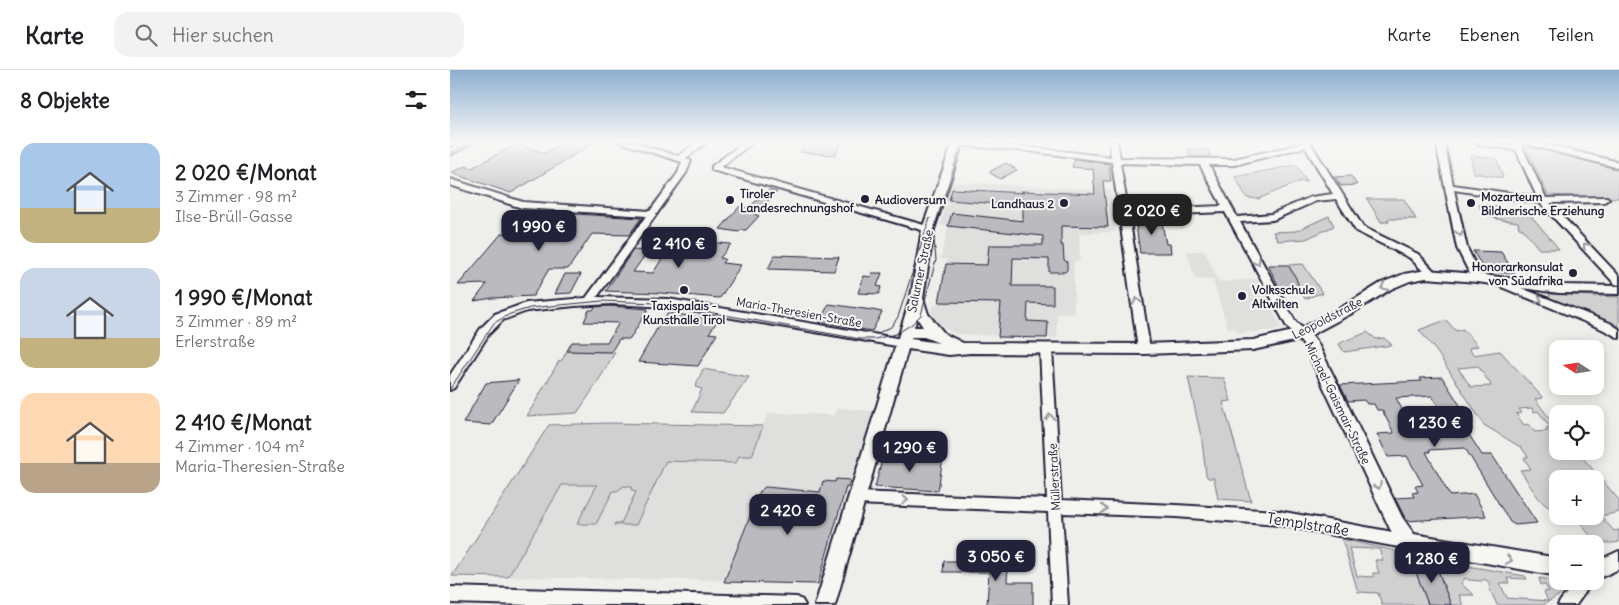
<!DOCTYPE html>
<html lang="de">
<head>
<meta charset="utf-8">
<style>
	body { margin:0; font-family:Delius,sans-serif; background:#f2f2f2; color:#202124; height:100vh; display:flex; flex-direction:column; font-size:19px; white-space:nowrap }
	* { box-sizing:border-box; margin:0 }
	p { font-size:16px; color:#757577 }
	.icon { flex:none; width:28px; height:28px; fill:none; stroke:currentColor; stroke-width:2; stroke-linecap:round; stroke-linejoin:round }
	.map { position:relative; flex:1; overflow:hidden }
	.drawer { display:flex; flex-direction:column; background:#fff; width:450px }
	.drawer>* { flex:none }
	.needle { width:32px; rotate:282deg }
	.controls { position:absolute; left:1099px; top:270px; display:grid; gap:10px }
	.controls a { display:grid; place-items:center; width:55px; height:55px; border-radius:10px; background:#fff; box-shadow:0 2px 12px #0003; font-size:25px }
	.price { position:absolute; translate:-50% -42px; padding:0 11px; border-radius:10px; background:#22223b; color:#fff; font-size:16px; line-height:32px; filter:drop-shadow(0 1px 2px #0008) }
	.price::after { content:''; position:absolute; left:50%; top:30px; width:15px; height:11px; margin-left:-8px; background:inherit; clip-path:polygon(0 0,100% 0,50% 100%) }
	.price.on { background:#222; color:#fff }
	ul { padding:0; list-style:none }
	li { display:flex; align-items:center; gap:15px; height:125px; padding:0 20px }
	li span { display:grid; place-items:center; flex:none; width:140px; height:100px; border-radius:15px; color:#555 }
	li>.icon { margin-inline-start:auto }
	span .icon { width:60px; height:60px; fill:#fffc; stroke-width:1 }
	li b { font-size:21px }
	h2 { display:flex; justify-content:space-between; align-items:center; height:60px; padding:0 20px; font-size:21px }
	header { display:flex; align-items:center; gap:30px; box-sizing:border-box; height:70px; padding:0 25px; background:#fff; border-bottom:1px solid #e0e0e0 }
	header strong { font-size:24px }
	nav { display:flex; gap:28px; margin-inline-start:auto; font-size:18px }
	.search { width:350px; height:45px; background:#f2f2f2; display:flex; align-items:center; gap:12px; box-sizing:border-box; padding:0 18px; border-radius:15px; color:#757577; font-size:19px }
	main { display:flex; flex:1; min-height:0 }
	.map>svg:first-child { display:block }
	.built { fill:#dfdfde }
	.green { fill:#d0d0d1; stroke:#797986; fill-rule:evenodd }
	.building { fill:#bbbbbf; stroke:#22223b; fill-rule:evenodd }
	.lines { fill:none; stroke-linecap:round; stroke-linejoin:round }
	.minor-casing { stroke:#22223b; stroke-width:4 }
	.tertiary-casing { stroke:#22223b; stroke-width:4 }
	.minor { fill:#f6f6f2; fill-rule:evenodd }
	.tertiary { fill:#f6f6f2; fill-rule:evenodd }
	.tram { stroke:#22223b; stroke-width:1 }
	.oneway { stroke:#9797a0 }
	.poi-dot { fill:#22223b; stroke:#f6f6f2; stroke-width:2 }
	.labels { text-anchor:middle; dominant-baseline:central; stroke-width:4; stroke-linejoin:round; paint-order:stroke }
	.poi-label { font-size:12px; font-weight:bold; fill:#22223b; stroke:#f6f6f2; text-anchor:start }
	.street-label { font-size:12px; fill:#22223b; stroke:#f6f6f2 }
	.near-street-label { font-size:15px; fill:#22223b; stroke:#f6f6f2 }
</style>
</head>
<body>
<header>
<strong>Karte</strong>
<div class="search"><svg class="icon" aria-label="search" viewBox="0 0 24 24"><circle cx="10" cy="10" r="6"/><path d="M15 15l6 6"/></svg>Hier suchen</div>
<nav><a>Karte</a><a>Ebenen</a><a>Teilen</a></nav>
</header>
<main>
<section class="drawer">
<h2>8 Objekte<svg class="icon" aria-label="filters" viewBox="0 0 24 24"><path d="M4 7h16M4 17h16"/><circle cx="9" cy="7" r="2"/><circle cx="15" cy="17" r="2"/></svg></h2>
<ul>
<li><span style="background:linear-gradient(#a9c7e8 65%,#c2b280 0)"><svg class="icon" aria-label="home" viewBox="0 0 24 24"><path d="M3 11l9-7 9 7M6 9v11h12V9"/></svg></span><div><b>2 020 €/Monat</b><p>3 Zimmer · 98 m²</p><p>Ilse-Brüll-Gasse</p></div></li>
<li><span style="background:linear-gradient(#c9d6e8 70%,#c2b280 0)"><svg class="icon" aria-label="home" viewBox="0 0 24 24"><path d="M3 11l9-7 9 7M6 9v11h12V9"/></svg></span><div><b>1 990 €/Monat</b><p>3 Zimmer · 89 m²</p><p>Erlerstraße</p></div></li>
<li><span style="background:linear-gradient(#ffd9b3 70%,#b9a48a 0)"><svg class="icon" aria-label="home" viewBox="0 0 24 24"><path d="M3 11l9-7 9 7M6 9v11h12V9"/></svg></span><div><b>2 410 €/Monat</b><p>4 Zimmer · 104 m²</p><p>Maria-Theresien-Straße</p></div></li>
</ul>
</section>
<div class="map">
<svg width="1169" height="535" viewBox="0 0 1169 535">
	<rect width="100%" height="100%" fill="#eeeeeb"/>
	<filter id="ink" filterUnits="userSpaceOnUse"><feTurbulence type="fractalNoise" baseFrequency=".02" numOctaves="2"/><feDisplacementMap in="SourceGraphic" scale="10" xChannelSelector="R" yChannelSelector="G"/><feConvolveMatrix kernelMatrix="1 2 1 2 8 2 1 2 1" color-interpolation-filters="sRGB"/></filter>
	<g filter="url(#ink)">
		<g class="built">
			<path d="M503 112 660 120 666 162 629 163 630 191H624V244H607V268L506 264 494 258 483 246 481 242 482 237 489 232 497 189H491L498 156 490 155Z"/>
			<path d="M737 181H755L769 212 807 209 832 259 788 264 785 258 778 259 763 210 745 209Z"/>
			<path d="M387 338 424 341 368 514 257 510 2 506 98 355 313 356 318 343 384 345Z"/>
		</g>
		<g class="green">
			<path d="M1081 77 1169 99V128L1098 125 1077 79Z"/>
			<path d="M1020 85 1047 89 1053 108 1024 103Z"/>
			<path d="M846 95 857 112 851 111 808 129 797 128 785 107Z"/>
			<path d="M917 129H954L966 149H938L939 152H931Z"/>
			<path d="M1031 134 1066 141V139L1077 141 1109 179H1089L1073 159 1069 158 1068 152C1055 150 1033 150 1029 135Z"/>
			<path d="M879 146 884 156 856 169 828 171 823 162 846 161Z"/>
			<path d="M853 194 873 224H868L855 229 838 195Z"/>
			<path d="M1099 224 1169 227V258L1101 231Z"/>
			<path d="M996 250 1006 261 1013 259 1028 276 1019 278 1023 285 1050 281 1093 328 1085 329 1107 358 1108 381H1127L1169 430V442L1151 446 1164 461 1169 460V472C1145 477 1138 464 1126 446H1145V409H1108L1107 439C1091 440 1079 412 1070 400L1081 399 1074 388 1078 387 1072 378 1034 355 987 282 969 260ZM1028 296 1041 315V316L1021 317 1008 298ZM1082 338 1084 342 1088 341 1100 357 1096 358 1098 361 1085 362 1079 354 1074 355 1066 344 1072 343 1069 339Z"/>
			<path d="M917 262 926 269 934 268 942 275 894 282 889 274C899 268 908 267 917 262Z"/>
			<path d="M117 281 165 282C153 304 141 323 127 343L77 346 109 291 112 290Z"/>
			<path d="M253 299 299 307 273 343 242 342 252 319 245 317Z"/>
			<path d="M738 307 774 308 781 331 773 332 801 431 768 429 764 408H758L756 405 752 371Z"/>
			<path d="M157 353 313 356 302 386H289L286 393 216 391 186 455H164L165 453H171L186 422 182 421 181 417 174 416 167 421H163L146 454H127L147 415H112L58 507 2 506 99 355Z"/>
			<path d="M892 469 995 492 1075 506 1077 509 1057 508 1059 513H1050L1057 528 1098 531 1094 522 1099 521 1095 515H1091L1089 508 1103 510 1111 524 1093 535H1047L1039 517 1040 513 1034 509 1032 511 1019 510 1015 508 1011 514 1024 525H1009L1013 535H932L928 523 908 522ZM899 478 929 479 933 490H925L929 503H923V507L907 506ZM963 492 985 493 1001 535 978 534Z"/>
		</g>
		<g class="building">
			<path d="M113 72H146L61 123 1 103 15 96 22 98 66 74 95 83Z"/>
			<path d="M357 72H392L385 85 350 82Z"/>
			<path d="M738 79 758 80 760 87H740Z"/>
			<path d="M625 89 659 94 661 111H653L658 157 611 156V175H613L614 190 617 192V200L615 202H599V189L563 188 562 216H603V234L578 233 577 251 598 252 597 268 548 267 551 233 489 232 496 194 537 195 539 175H593V166L498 156 502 143 573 151V136L499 130 502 119 574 123 570 121 645 124 643 99 622 97Z"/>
			<path d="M556 93 567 100 550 109 539 102Z"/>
			<path d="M901 106 907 115 891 116 885 107Z"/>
			<path d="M319 120 327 122 304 144 309 146 296 160H291L289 162 270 159 290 136 298 138Z"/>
			<path d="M93 142 191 148 179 165 142 164 118 199H99L83 226 42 228 24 231 37 214 8 215 52 163H74Z"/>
			<path d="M711 147 716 174H720L721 183H690L685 148Z"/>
			<path d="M232 159 245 160 240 171 281 174 270 188 275 189 272 193 291 195 270 228 211 223 156 221 183 180 198 181 183 202 203 203 215 184H199L208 170H225Z"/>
			<path d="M1023 181 1051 182 1065 204 1035 201Z"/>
			<path d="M325 185 389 187 384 201 318 199Z"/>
			<path d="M818 195H838L846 208 850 220 831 221Z"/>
			<path d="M422 203H432L427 216 431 217 429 224 408 223 414 206 421 207Z"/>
			<path d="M115 204H131L121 223 105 224Z"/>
			<path d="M379 234 422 240 432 242 422 261 369 252Z"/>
			<path d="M160 236 198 239 180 269H169L161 282 117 281 122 272H157L169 253 134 252 139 240H143L145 237Z"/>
			<path d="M218 243 268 250 259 263 267 264 248 296 188 292 209 255H210Z"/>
			<path d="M992 307 1018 348 1009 349 1032 385H1042L1087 453 1065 455 1060 452 1015 378 979 380 980 382H976L1000 426 1024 424 1036 446 957 451 954 446 945 428 964 427 962 423 968 422 965 416 973 415 957 386 938 387 927 364 944 363 932 340H927L924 334H917L914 330 898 331 890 315 972 311 970 308ZM982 326 995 348 1006 364 966 365 946 328Z"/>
			<path d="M69 310 41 355 13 353 36 313Z"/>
			<path d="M433 386 493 387 488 421 425 417Z"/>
			<path d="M386 409 400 410 398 418 396 417 368 514 274 512 310 421 315 417 370 422 373 411 385 412Z"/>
			<path d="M494 491H558L557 512H583V535H537L539 502H493Z"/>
			<path d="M962 492 985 493 1001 535 978 534Z"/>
		</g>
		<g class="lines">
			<g class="minor-casing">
				<g id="minor">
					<path d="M169 72H182L228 86 247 72H257L236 88 241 91 236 103 147 227 218 229 452 269 458 273 456 276 452 277 218 237 161 234 125 236 77 241 53 250 39 264 4 318 0 320V305L31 258 45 244 76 233 136 228 196 146 72 138 0 115V109L73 132 200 141 228 103 232 92Z"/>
					<path d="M294 72H303L271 97 481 157 483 159 478 162 475 161 262 100V96Z"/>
					<path d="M487 72C546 72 603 80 661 87L659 72H667L670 88 784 89 847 75 852 72H862L861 74 913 157 968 184 986 203 981 206 977 205 960 188 906 161 886 129 866 131 823 150 790 152 845 251 858 264 852 268 848 267 837 257 775 142 679 146 700 279 698 282H690L688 279 662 92 578 81 491 74ZM855 77 883 124 861 127 821 144 787 147 759 95H784ZM670 93 750 95 772 136 678 140Z"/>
					<path d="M986 72H994L1003 115 1087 127 1066 80 1027 74 1023 72 1063 75 1062 72H1070L1096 128 1157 127 1159 129 1154 132 1100 133 1169 206V215L1165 214 1090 133 1004 120 1017 178 1032 208 1027 211 1023 210 1007 178Z"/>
					<path d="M1046 208 1160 253 1169 259V268L1152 259 1042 213 1041 211 1042 209Z"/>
					<path d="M596 275 600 276 602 279 611 430 726 435 829 441 959 465 964 467 966 472 964 477 959 479 829 455 726 447 612 443 618 535H602L598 442 406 434 401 432 399 428 401 424 406 422 597 429 590 279 592 276Z"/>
					<path d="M1126 511H1143L1126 535H1108L1111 530Z"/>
					<path d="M0 517 347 527 352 530 355 535H79L0 533Z"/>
				</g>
			</g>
			<g class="tertiary-casing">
				<g id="tertiary">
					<path d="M11 72H24L0 85V78Z"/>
					<path d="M503 72H513L484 159 473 228 478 244 495 264 513 273 694 274 803 270 848 260 894 236 931 213 954 204 976 200 1027 204 1109 215 1169 216V224L1109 223 1027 212 976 208 960 211 941 219 904 242 861 265 868 274 952 447 964 464 1108 488V506L953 478 940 459 855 277 849 270 803 280 694 284 520 283 499 285 458 279 385 535H365L461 226 472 159ZM467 248 473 257H464ZM461 267H474L489 273 461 269Z"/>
					<path d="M1068 72H1086L1169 92V98Z"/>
					<path d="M1169 481V499L1145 510V492Z"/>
				</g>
			</g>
			<use href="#minor" class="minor"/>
			<use href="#tertiary" class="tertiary"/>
			<g class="tram">
				<path d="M0 83 21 72"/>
				<path d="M426 264 441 257 448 247 480 148"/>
				<path d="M0 319 44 253 60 244 80 238 152 231 207 233 410 269H425L446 264 462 254 471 245 486 190 483 161 512 72"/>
			</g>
		</g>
		<defs><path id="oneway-chevron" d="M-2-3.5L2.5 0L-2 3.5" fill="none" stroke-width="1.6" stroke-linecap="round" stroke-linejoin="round" transform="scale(1.25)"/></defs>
		<g class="oneway">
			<use href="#oneway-chevron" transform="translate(1010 163) rotate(79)"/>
			<use href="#oneway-chevron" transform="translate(1136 176) rotate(-133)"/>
			<use href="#oneway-chevron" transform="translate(807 192) rotate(61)"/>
			<use href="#oneway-chevron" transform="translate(934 217) rotate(153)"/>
			<use href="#oneway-chevron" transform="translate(1089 230) rotate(22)"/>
			<use href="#oneway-chevron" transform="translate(687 231) rotate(-99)"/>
			<use href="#oneway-chevron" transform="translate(600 347) rotate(-93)"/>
			<use href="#oneway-chevron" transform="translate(928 416) rotate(65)"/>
			<use href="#oneway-chevron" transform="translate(455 430) rotate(3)"/>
			<use href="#oneway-chevron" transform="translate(654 439) rotate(2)"/>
			<use href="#oneway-chevron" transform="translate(1059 490) rotate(10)"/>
		</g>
	</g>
	<linearGradient id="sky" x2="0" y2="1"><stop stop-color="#8eafd1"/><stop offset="0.49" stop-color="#f7f7f6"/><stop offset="1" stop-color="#f7f7f6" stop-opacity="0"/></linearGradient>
	<rect width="1169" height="147" fill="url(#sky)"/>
	<g class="poi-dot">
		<circle cx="415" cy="129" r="5"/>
		<circle cx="280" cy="130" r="5"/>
		<circle cx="614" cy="133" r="5"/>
		<circle cx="1021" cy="133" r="5"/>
		<circle cx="1123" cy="203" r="5"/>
		<circle cx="234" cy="220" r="5"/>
		<circle cx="792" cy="226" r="5"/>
	</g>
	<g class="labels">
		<g class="poi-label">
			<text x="290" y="123">Tiroler<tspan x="290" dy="14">Landesrechnungshof</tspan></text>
			<text x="1031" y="126">Mozarteum<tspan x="1031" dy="14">Bildnerische Erziehung</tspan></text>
			<text x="425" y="129">Audioversum</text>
			<text x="604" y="133" text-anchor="end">Landhaus 2</text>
			<text x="1113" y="196" text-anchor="end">Honorarkonsulat<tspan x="1113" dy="14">von Südafrika</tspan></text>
			<text x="802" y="219">Volksschule<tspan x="802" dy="14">Altwilten</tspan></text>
			<text x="234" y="235" text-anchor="middle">Taxispalais -<tspan x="234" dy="14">Kunsthalle Tirol</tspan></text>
		</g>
		<g class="street-label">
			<text transform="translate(470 201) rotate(-78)">Salurner Straße</text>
			<text transform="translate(349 242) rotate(10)">Maria-Theresien-Straße</text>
			<text transform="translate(877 248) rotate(-27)">Leopoldstraße</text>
			<text transform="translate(888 333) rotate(64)">Michael-Gaismair-Straße</text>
			<text transform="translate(604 407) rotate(-93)">Müllerstraße</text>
		</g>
		<g class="near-street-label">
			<text transform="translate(858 454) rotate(9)">Templstraße</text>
		</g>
	</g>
</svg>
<div class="controls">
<a><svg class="needle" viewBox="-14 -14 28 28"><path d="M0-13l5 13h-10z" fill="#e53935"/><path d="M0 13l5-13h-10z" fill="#757577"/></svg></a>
<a><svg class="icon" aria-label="locate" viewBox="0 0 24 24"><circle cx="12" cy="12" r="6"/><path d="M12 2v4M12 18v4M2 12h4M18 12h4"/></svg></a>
<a>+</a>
<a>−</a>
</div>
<b class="price on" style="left:702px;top:166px">2 020 €</b>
<b class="price" style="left:89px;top:182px">1 990 €</b>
<b class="price" style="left:229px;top:199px">2 410 €</b>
<b class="price" style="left:985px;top:378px">1 230 €</b>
<b class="price" style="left:460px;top:403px">1 290 €</b>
<b class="price" style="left:338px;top:466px">2 420 €</b>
<b class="price" style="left:546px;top:512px">3 050 €</b>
<b class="price" style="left:982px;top:514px">1 280 €</b>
</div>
</main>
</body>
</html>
